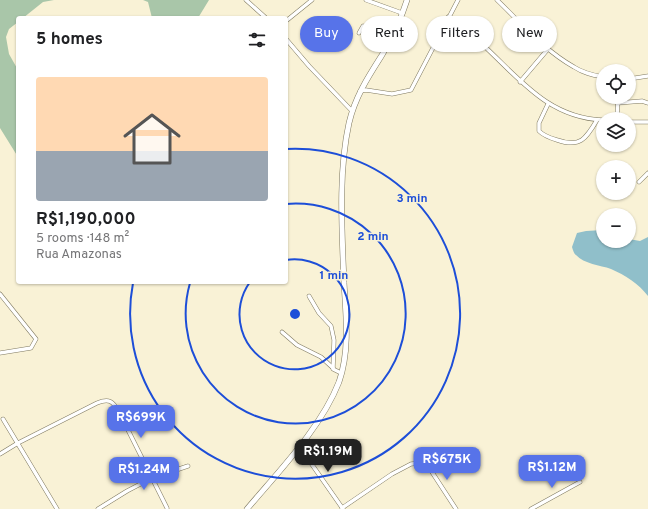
<!DOCTYPE html>
<html lang="en">
<head>
<meta charset="utf-8">
<style>
	body { margin:0; font-family:Overpass,sans-serif; background:#f6f6f6; color:#202124; height:100vh; display:flex; flex-direction:column; font-size:15px; white-space:nowrap }
	* { box-sizing:border-box; margin:0 }
	p { font-size:13px; color:#757577 }
	.icon { flex:none; width:22px; height:22px; fill:none; stroke:currentColor; stroke-width:2; stroke-linecap:round; stroke-linejoin:round }
	.map { position:relative; flex:1; overflow:hidden }
	.sheet { position:absolute; left:16px; top:16px; width:272px; height:268px; display:flex; flex-direction:column; background:#fff; border-radius:4px; box-shadow:0 1px 3px #0004 }
	.sheet>* { flex:none }
	.guide { position:absolute; left:300px; top:16px; width:288px; height:36px; display:flex; gap:8px }
	.fabs { position:absolute; left:596px; top:64px; display:grid; gap:8px }
	.fabs a { display:grid; place-items:center; width:40px; height:40px; border-radius:50%; background:#fff; box-shadow:0 1px 3px #0004; font-size:20px }
	.price { position:absolute; translate:-50% -34px; padding:0 9px; border-radius:8px; background:#5773e9; color:#fff; font-size:13px; line-height:26px; filter:drop-shadow(0 1px 2px #0008) }
	.price::after { content:''; position:absolute; left:50%; top:24px; width:12px; height:9px; margin-left:-6px; background:inherit; clip-path:polygon(0 0,100% 0,50% 100%) }
	.price.active { background:#222; color:#fff }
	ul { padding:0; list-style:none }
	li { display:grid; align-content:center; gap:8px; height:212px; padding:0 20px }
	li span { display:grid; place-items:center; height:124px; border-radius:4px; color:#555 }
	li>.icon { margin-inline-start:auto }
	span .icon { width:72px; height:72px; fill:#fffc; stroke-width:1 }
	li b { font-size:17px }
	h2 { display:flex; justify-content:space-between; align-items:center; height:48px; padding:0 20px; font-size:17px }
	.pill { padding:0 14px; border-radius:18px; background:#fff; box-shadow:0 1px 3px #0004; font-size:14px; line-height:36px }
	.pill.active { background:#5773e9; color:#fff }
	.map>svg:first-child { display:block }
	.forest { fill:#a9c6a9 }
	.water { fill:#90bfca }
	.lines { fill:none; stroke-linecap:round; stroke-linejoin:round }
	.street-casing { stroke:#7f7960; stroke-width:4.5 }
	.secondary-casing { stroke:#7f7960; stroke-width:6 }
	.street { stroke:#fff; stroke-width:3.5 }
	.secondary { stroke:#fff; stroke-width:5 }
	.ring { fill:none; stroke:#1d4ed8; stroke-width:2 }
	.centre { fill:#1d4ed8; stroke:#f9f2d6; stroke-width:2 }
	.ring-label { font-size:12px; text-anchor:middle; font-weight:bold; fill:#1d4ed8; stroke:#f9f2d6; stroke-width:3; stroke-linejoin:round; paint-order:stroke }
</style>
</head>
<body>
<div class="map">
<svg width="648" height="509" viewBox="0 0 648 509">
	<rect width="100%" height="100%" fill="#f9f2d6"/>
	<g class="forest">
		<path d="M0 0H54L43 2 23 18H18V22L9 29 6 37 9 54 18 70V157L0 128Z"/>
		<path d="M143 0H209L198 18H152L148 2Z"/>
	</g>
	<path class="water" d="M603 230V241H629V239L640 241 648 237V296C639 284 625 275 611 269 600 265 584 264 576 255 574 254 573 250 572 247L577 233 586 231Z"/>
	<g class="lines">
		<g class="street-casing">
			<g id="street">
				<path d="M246 0 266 18"/>
				<path d="M366 0 402 13"/>
				<path d="M497 0C521 23 545 51 574 67 583 73 593 75 603 77"/>
				<path d="M448 17C460 26 472 34 482 44 519 78 548 118 603 120"/>
				<path d="M286 21 312 0"/>
				<path d="M359 33 363 26 376 28 391 37"/>
				<path d="M286 39 309 66 352 111"/>
				<path d="M629 79 648 76"/>
				<path d="M520 82 548 49"/>
				<path d="M360 91 366 90 392 94 411 90 458 0"/>
				<path d="M618 103 642 101 648 103"/>
				<path d="M548 104 539 123V131C544 136 550 138 557 140 580 148 586 139 597 120"/>
				<path d="M617 119 618 97"/>
				<path d="M629 122H648"/>
				<path d="M639 182 648 173"/>
				<path d="M0 294 36 339 31 348 0 353"/>
				<path d="M309 296 319 313 331 326 334 340 333 369 341 373"/>
				<path d="M282 332 297 345 321 357 333 368"/>
				<path d="M3 419 57 509"/>
				<path d="M299 446 343 509"/>
				<path d="M0 454 18 443 97 403C109 398 113 401 119 412L167 508"/>
				<path d="M342 508 392 474 411 464 422 463 428 466 456 509"/>
				<path d="M98 509 127 491 152 478 188 466"/>
				<path d="M531 509 580 482"/>
			</g>
		</g>
		<g class="secondary-casing">
			<path id="secondary" d="M247 509C279 471 321 428 339 382 350 351 346 315 344 283 342 231 338 173 349 123 355 97 368 77 382 55 392 38 401 19 407 0"/>
		</g>
		<use href="#street" class="street"/>
		<use href="#secondary" class="secondary"/>
	</g>
	<g class="ring">
		<path d="M286 260A55 55 0 1 1 250 282"/>
		<path d="M286 204A110 110 0 1 1 190 283"/>
		<path d="M286 149A165 165 0 1 1 133 283"/>
	</g>
	<circle cx="295" cy="314" r="6" class="centre"/>
	<g class="ring-label">
		<text x="412" y="202">3 min</text>
		<text x="373" y="240">2 min</text>
		<text x="334" y="279">1 min</text>
	</g>
</svg>
<div class="fabs">
<a><svg class="icon" aria-label="locate" viewBox="0 0 24 24"><circle cx="12" cy="12" r="6"/><path d="M12 2v4M12 18v4M2 12h4M18 12h4"/></svg></a>
<a><svg class="icon" aria-label="layers" viewBox="0 0 24 24"><path d="M12 4l9 5-9 5-9-5zM3 14l9 5 9-5"/></svg></a>
<a>+</a>
<a>−</a>
</div>
<b class="price" style="left:141px;top:439px">R$699K</b>
<b class="price active" style="left:328px;top:473px">R$1.19M</b>
<b class="price" style="left:447px;top:481px">R$675K</b>
<b class="price" style="left:552px;top:489px">R$1.12M</b>
<b class="price" style="left:144px;top:491px">R$1.24M</b>
<div class="guide">
<a class="pill active">Buy</a>
<a class="pill">Rent</a>
<a class="pill">Filters</a>
<a class="pill">New</a>
</div>
<section class="sheet">
<h2>5 homes<svg class="icon" aria-label="filters" viewBox="0 0 24 24"><path d="M4 7h16M4 17h16"/><circle cx="9" cy="7" r="2"/><circle cx="15" cy="17" r="2"/></svg></h2>
<ul>
<li><span style="background:linear-gradient(#ffd9b3 60%,#9aa5b1 0)"><svg class="icon" aria-label="home" viewBox="0 0 24 24"><path d="M3 11l9-7 9 7M6 9v11h12V9"/></svg></span><div><b>R$1,190,000</b><p>5 rooms · 148 m²</p><p>Rua Amazonas</p></div></li>
</ul>
</section>
</div>
</body>
</html>
